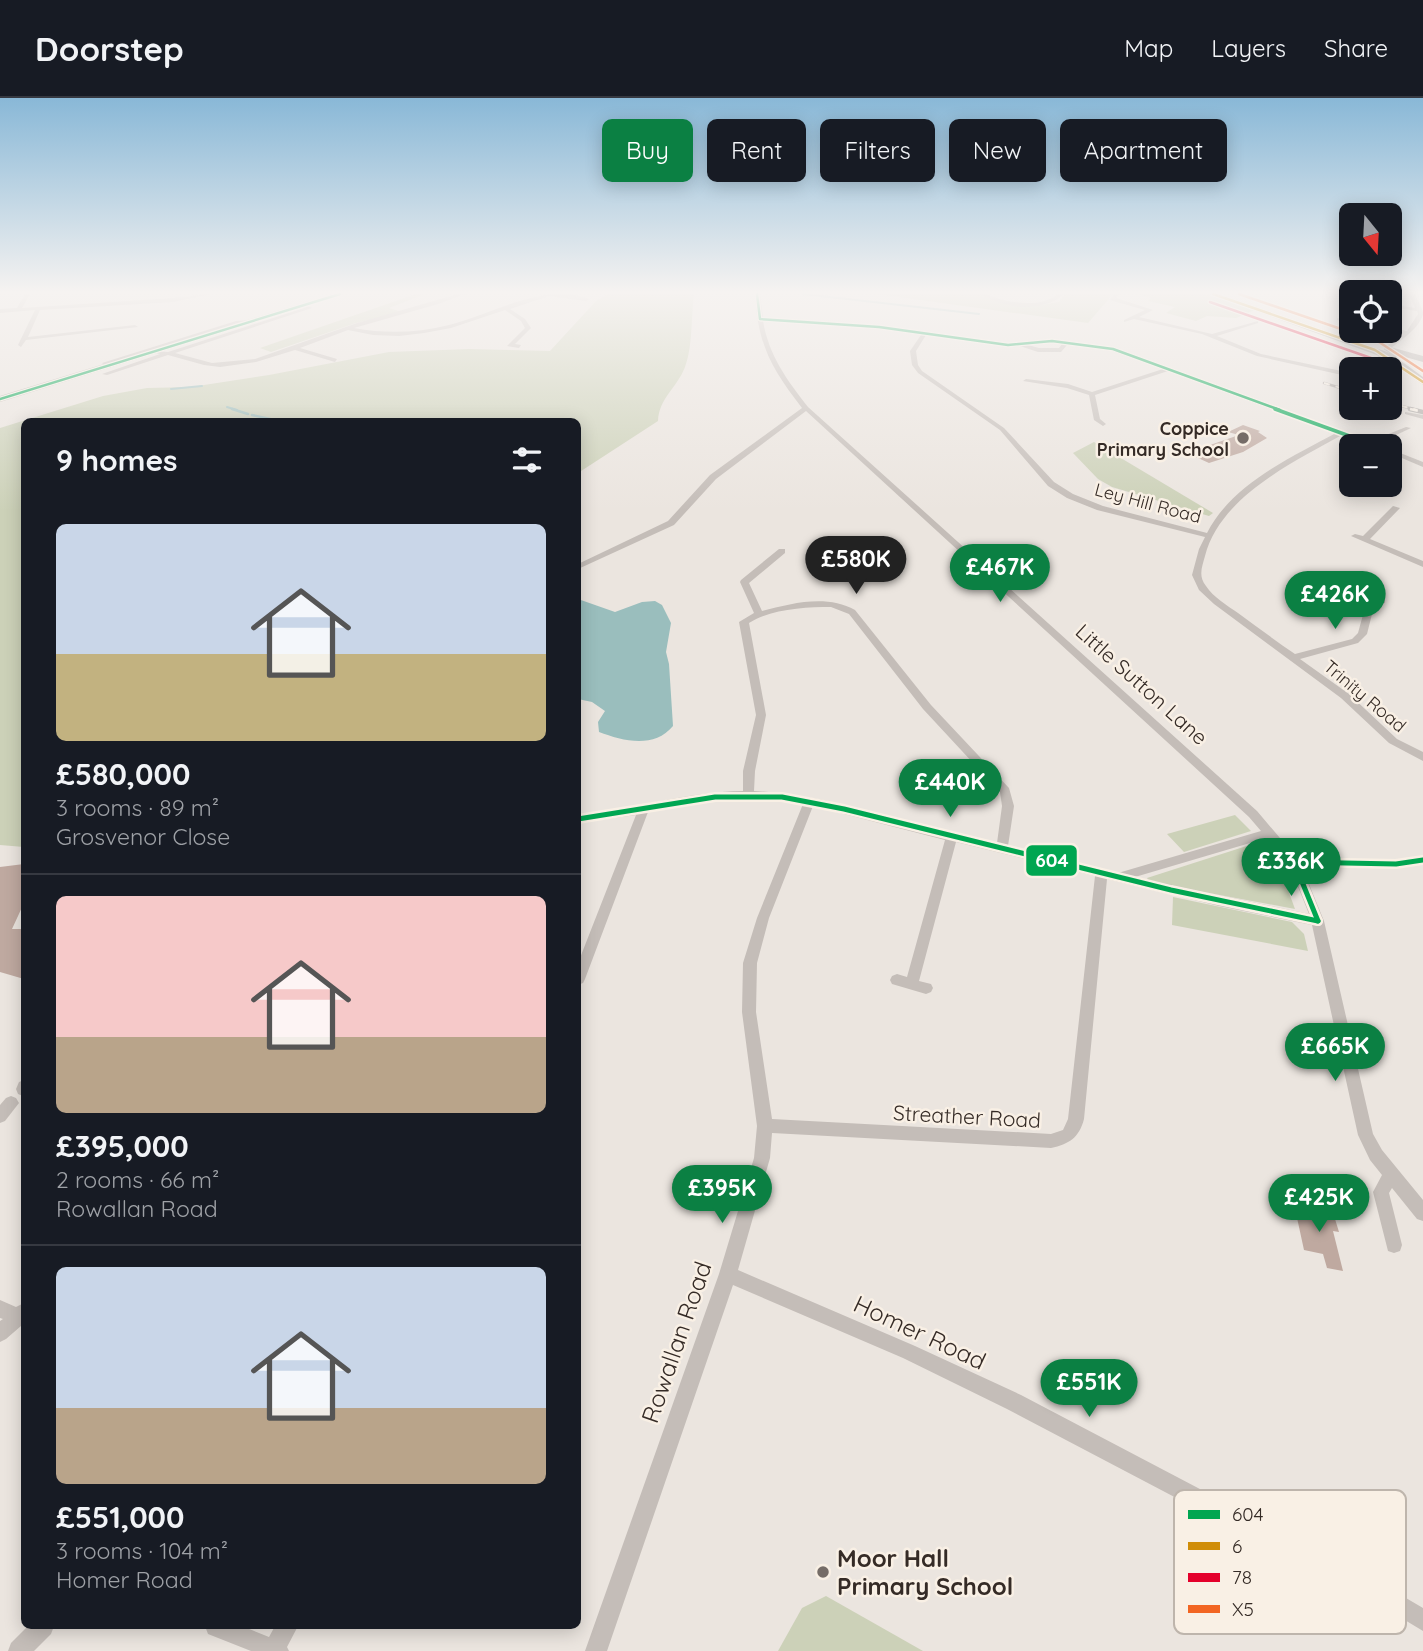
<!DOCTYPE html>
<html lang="en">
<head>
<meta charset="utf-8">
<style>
	body { margin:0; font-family:Quicksand,sans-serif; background:#20242c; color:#f1f3f6; height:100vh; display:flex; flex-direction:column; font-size:26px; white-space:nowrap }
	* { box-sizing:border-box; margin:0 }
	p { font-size:23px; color:#9ea1a6 }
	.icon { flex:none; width:38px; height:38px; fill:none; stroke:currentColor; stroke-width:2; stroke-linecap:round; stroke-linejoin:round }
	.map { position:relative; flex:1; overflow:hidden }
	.drawer { position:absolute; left:21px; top:320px; width:560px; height:1211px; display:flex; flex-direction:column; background:#171b24; border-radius:10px; box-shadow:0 4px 18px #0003 }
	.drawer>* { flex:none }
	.banner { position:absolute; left:602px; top:21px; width:665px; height:63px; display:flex; gap:14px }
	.needle { width:46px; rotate:162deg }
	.controls { position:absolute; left:1339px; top:105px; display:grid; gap:14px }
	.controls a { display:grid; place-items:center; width:63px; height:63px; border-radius:10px; background:#171b24; box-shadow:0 4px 18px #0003; font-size:35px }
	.price { position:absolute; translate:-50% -60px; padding:0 16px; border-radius:24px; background:#0b8043; color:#fff; font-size:23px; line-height:46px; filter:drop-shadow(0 2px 4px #0008) }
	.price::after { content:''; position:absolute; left:50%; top:42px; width:21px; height:16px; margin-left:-10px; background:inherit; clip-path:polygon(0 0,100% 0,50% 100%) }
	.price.selected { background:#222; color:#fff }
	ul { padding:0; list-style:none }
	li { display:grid; align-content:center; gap:14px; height:371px; padding:0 35px }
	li+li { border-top:2px solid #363941 }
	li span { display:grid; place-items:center; height:217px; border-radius:10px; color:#555 }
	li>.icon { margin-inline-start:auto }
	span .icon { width:126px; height:126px; fill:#fffc; stroke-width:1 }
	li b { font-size:30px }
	h2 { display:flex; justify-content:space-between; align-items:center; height:84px; padding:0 35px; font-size:30px }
	.pill { padding:0 24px; border-radius:10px; background:#171b24; box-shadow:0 4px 18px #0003; font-size:24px; line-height:63px }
	.pill.selected { background:#0b8043; color:#fff }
	header { display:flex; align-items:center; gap:42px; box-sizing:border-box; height:98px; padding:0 35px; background:#171b24; border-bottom:2px solid #363941 }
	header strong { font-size:33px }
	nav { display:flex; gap:38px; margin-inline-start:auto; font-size:24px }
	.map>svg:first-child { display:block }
	.green { fill:#ccd1b8 }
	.water { fill:#9abebd }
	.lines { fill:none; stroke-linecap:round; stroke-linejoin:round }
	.stream-far1 { stroke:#9abebd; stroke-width:2 }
	.stream { stroke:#9abebd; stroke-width:2.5 }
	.building { fill:#bfa9a0 }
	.street { fill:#c4bdb8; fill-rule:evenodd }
	.primary { fill:#b3aca7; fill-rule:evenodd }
	.rail-far1-casing { stroke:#aca6a2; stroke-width:2.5 }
	.rail-casing { stroke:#aca6a2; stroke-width:4.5 }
	.rail-far1 { stroke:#f9f0e5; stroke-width:2; stroke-dasharray:6; stroke-linecap:butt }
	.rail { stroke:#f9f0e5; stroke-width:2.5; stroke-dasharray:8; stroke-linecap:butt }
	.bus-1-far2-casing { stroke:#f9f0e5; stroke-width:5 }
	.bus-1-far1-casing { stroke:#f9f0e5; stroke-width:7 }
	.bus-1-casing { stroke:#f9f0e5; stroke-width:10 }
	.bus-2-casing { stroke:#f9f0e5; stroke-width:5 }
	.bus-3-casing { stroke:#f9f0e5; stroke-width:5 }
	.bus-4-casing { stroke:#f9f0e5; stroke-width:5 }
	.bus-1-far2 { stroke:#00a651; stroke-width:2.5 }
	.bus-1-far1 { stroke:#00a651; stroke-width:3.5 }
	.bus-1 { stroke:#00a651; stroke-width:5 }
	.bus-2 { stroke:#d08d08; stroke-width:2.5 }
	.bus-3 { stroke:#e4002b; stroke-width:2.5 }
	.bus-4 { stroke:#f26522; stroke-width:2.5 }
	.poi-dot { fill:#756c67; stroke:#f9f0e5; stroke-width:2.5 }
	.labels { text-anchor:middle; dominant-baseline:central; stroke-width:5; stroke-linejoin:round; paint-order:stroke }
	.far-poi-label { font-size:18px; font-weight:bold; fill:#352b26; stroke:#f9f0e5; text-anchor:end }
	.far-street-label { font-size:18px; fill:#352b26; stroke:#f9f0e5 }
	.street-label { font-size:21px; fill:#352b26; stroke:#f9f0e5 }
	.near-street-label { font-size:24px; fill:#352b26; stroke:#f9f0e5 }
	.near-poi-label { font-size:24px; font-weight:bold; fill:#352b26; stroke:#f9f0e5; text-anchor:start }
	.key { fill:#f9f0e5; stroke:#beb5ac; stroke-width:2 }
	.key-label { font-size:19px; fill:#352b26 }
	.line-badge { stroke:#f9f0e5; stroke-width:2.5 }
	.badge-label { font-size:19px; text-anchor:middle; font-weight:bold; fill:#fff }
</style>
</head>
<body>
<header>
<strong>Doorstep</strong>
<nav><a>Map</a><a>Layers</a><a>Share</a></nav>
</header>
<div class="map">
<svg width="1423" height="1553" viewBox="0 0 1423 1553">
	<rect width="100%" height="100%" fill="#ebe5df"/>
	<g class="green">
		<path d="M416 196H425L389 210 402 214 356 225 271 254 260 250Z"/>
		<path d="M608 196H694C691 218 693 248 685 269 677 290 659 300 658 323L578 375V324H24V749L0 747V330L103 298 147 290 191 289 269 277 389 254 469 251 550 253 596 203Z"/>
		<path d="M877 196H980L1000 203 1041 207 1059 204 1065 196H1113L1088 225Z"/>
		<path d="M1138 196H1204L1257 211 1236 220 1207 218 1196 223 1166 215 1175 209 1148 203 1151 200Z"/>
		<path d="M1094 344 1213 415 1209 418 1112 389 1098 381 1073 355Z"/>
		<path d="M1235 717 1251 733 1184 754 1167 736Z"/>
		<path d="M1256 745 1263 746 1284 781 1295 811 1150 784 1147 780Z"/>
		<path d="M1173 799 1292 824 1304 836 1308 853 1172 827Z"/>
		<path d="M826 1498 923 1553H778L802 1510Z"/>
	</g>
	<path class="water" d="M578 501 615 514 642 504 655 503 662 507 671 525 666 554 669 566 673 628C654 651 623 643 599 634L598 624 605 613 592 604 578 601Z"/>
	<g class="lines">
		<g class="stream-far1">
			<path d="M803 196 979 216"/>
			<path d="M171 291 202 288"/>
			<path d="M227 309 237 312"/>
		</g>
		<g class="stream">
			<path d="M232 311 248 316"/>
			<path d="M252 317 284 324"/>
		</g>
	</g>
	<g class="building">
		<path d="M1243 327 1260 333 1258 334 1267 340 1243 354 1209 365 1187 355 1239 337 1228 334Z"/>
		<path d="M24 766V805L12 831H24V881L0 874V769Z"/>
		<path d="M1294 1106 1328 1112 1330 1120 1335 1121 1339 1134 1333 1133 1343 1173 1327 1170 1323 1156 1304 1152Z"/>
	</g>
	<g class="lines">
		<g class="street">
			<path d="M25 196H30L22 210 173 200 211 196 173 204 40 212 28 239 135 227 138 229 26 242 21 249 18 247 35 212 0 215V211L17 210Z"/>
			<path d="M458 196H465L438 206 354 230C386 236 417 235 449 227 492 216 545 184 589 201L586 203 549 198 510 211 525 221 531 230 515 246 521 247 519 250 507 248 525 230 521 223 505 212 451 230 424 235 399 238 373 237 348 232 300 250 337 261 335 264 295 252 256 264 220 269 204 267 168 257 107 277 102 276 160 256 155 255V253L168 254 304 210 301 208 304 206 312 210 175 255 212 265 255 261 357 225Z"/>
			<path d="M755 196H760L763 220 879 227 1008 245 1052 241 1113 249 1371 343 1406 329 1411 330 1377 346 1380 348H1371L1342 337C1293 364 1220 399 1205 458 1202 469 1198 478 1206 488 1213 499 1228 508 1238 515 1257 529 1276 543 1295 556L1352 541 1358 535 1367 502 1358 499V495L1385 501V505L1375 504 1367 536 1358 545 1300 561 1349 596 1397 641 1423 654V663L1389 645 1341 600 1214 506 1199 492 1192 477 1199 451 1205 439 1097 412 1067 400 1048 388 1000 332 918 275 912 267 910 253 921 237 879 231 763 223C769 258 787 282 808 309L1257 713 1297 760 1396 762 1423 758V766L1396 770 1302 769 1324 823 1373 1036 1382 1052 1423 1102V1123L1417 1121 1392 1090 1389 1095 1402 1147 1400 1153 1394 1155 1388 1153 1373 1094 1382 1077 1370 1062 1358 1037 1312 827 1219 808 1107 781 1084 1021C1079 1040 1069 1046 1051 1050L772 1035 770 1060 738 1172 915 1248 1021 1297 1394 1493 1423 1510V1533L1380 1507 1007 1311 903 1260 733 1187 607 1553H585L719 1176 754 1060 757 1028 742 914 743 865 757 820 803 706C748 697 702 704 648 714L585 881 583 885 578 887V865L636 717 578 725V717C632 711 687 694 743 693V673L756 617 739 524 754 515 740 484 741 482 779 451H785V455L749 485 762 513C792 505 827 496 855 512L931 607 1009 690 1014 708 1008 748 1118 775 1261 733 1249 719 806 313 716 381 674 427 578 471V466L668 423 710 377 802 310C771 270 758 247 755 196ZM926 237 1008 249 1020 248 1038 254H1061L1067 247 1112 253 1163 271 1092 294 1068 286 1026 281 1023 283 1067 290 1089 297 1094 322 1103 328 1106 326 1100 321 1095 297 1168 273 1336 335C1290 360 1232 386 1207 435L1103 408 1073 396 1054 384 1004 330 922 273 918 267 916 253ZM1052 245 1062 246 1059 250H1039L1028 247ZM831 509 849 516 923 611 1000 694 1002 708 997 745 823 702 782 695 754 693 755 673 766 617 749 525C771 511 805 509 831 509ZM813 708 945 742 907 879 897 876 892 878 890 882 892 886 926 896 931 894 933 890 931 886 919 883 956 744 1095 778 1068 1021 1063 1032 1051 1036 772 1021 756 914 757 865 769 820ZM1267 740 1289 766 1309 816 1135 779Z"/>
			<path d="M981 196C989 196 995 200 1003 202 1021 206 1044 208 1058 196H1064C1044 215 1003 211 981 196Z"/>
			<path d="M1114 196H1120L1116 200 1153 212 1139 219 1212 236 1258 223V225L1217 238 1261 256 1351 275V279L1257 258 1202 236 1134 221 1124 224V222L1145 212 1110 202Z"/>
			<path d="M1409 196H1415C1417 201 1423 211 1423 216 1420 230 1399 244 1388 252H1384V250L1403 236 1390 233V229L1407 233 1418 216 1417 213 1390 209V206L1415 210Z"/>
			<path d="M1337 220 1351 223V227L1337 222Z"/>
			<path d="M254 222 256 225 238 226 109 266 111 270H107L102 265 236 223Z"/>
			<path d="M1382 256 1387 257 1367 271H1360Z"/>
			<path d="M1405 314 1423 317V321L1405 316Z"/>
			<path d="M1390 351 1423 364V369L1390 355Z"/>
			<path d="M1393 408 1400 410 1370 441 1423 463V469L1351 438 1355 436 1363 438Z"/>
			<path d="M24 982V997L23 998 18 996 16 991 19 984Z"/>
			<path d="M11 998 16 1000 19 1005 5 1023 0 1025V1007L6 1000Z"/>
			<path d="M0 1202 16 1209 24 1205V1230L21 1228 6 1241 0 1244V1223L3 1221 0 1220Z"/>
			<path d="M28 1528H54L51 1536 34 1553H8L11 1545Z"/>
			<path d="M205 1528H242L269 1539 275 1528H298L287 1549 289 1553H251L208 1536Z"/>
		</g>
		<g class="primary">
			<path d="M332 196H344L0 304V298Z"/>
			<path d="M1209 196H1220L1390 255 1385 252 1390 249 1423 258V264L1398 257 1397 260 1423 279V287L1385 260Z"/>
		</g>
		<g class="rail-far1-casing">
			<g id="rail-far1">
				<path d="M1324 285 1351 293"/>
				<path d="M1390 305 1417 312"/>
			</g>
		</g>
		<g class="rail-casing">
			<path id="rail" d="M1410 311 1423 314"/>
		</g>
		<use href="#rail-far1" class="rail-far1"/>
		<use href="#rail" class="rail"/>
		<g class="bus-1-far2-casing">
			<g id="bus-1-far2">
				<path d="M757 196 760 221 879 229 1008 247 1052 243 1113 251 1280 312"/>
				<path d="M0 301 340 196"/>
			</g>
		</g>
		<g class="bus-1-far1-casing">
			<path id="bus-1-far1" d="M1275 311 1377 348"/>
		</g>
		<g class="bus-1-casing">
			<g id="bus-1">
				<path d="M578 721 715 699H782L844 711 1171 792 1318 823"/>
				<path d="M1318 823 1294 764 1396 766 1423 762"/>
			</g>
		</g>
		<g class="bus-2-casing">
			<path id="bus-2" d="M1213 196 1375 252 1423 284"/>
		</g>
		<g class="bus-3-casing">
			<path id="bus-3" d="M1210 204 1371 260 1388 271"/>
		</g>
		<g class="bus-4-casing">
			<path id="bus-4" d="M1239 196 1379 244 1423 273"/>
		</g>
		<use href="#bus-1-far2" class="bus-1-far2"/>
		<use href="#bus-1-far1" class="bus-1-far1"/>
		<use href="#bus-1" class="bus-1"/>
		<use href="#bus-2" class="bus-2"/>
		<use href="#bus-3" class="bus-3"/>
		<use href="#bus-4" class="bus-4"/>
	</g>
	<linearGradient id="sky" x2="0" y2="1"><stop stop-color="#89b8d7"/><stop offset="0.47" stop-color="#f6f3f1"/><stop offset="1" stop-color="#f6f3f1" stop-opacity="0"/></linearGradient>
	<rect width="1423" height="413" fill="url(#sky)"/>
	<g class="poi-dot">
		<circle cx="1243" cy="340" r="7"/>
		<circle cx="823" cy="1474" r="7"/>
	</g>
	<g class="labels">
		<g class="far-poi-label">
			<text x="1229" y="330">Coppice<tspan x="1229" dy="21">Primary School</tspan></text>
		</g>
		<g class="far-street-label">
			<text transform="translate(1148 405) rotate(15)">Ley Hill Road</text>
			<text transform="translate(1365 598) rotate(40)">Trinity Road</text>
		</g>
		<g class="street-label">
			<text transform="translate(1142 586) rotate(42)">Little Sutton Lane</text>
			<text transform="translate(967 1018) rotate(3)">Streather Road</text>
		</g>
		<g class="near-street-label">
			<text transform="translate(920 1234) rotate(25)">Homer Road</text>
			<text transform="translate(676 1244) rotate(-71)">Rowallan Road</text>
		</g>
		<g class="near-poi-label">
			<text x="837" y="1460">Moor Hall<tspan x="837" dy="28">Primary School</tspan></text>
		</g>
	</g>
	<rect x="1174" y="1392" width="232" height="144" rx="10" class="key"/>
	<rect x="1188" y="1412" width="32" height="9" fill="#00a651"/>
	<rect x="1188" y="1444" width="32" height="8" fill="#d08d08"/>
	<rect x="1188" y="1475" width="32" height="9" fill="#e4002b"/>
	<rect x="1188" y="1507" width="32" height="8" fill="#f26522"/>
	<g class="key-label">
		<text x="1232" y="1423">604</text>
		<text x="1232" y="1455">6</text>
		<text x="1232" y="1486">78</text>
		<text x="1232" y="1518">X5</text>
	</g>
	<rect class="line-badge" x="1025" y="746" width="53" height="33" rx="7" fill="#00a651"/>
	<g class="badge-label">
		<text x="1052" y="769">604</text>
	</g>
</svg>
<div class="controls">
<a><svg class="needle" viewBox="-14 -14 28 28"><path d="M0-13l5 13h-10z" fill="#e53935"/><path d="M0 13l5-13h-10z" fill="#9ea1a6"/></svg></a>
<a><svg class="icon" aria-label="locate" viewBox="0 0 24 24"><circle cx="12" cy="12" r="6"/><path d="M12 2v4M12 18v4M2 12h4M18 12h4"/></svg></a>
<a>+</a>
<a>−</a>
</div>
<b class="price selected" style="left:856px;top:498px">£580K</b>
<b class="price" style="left:1000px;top:506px">£467K</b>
<b class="price" style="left:1335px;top:533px">£426K</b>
<b class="price" style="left:950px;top:721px">£440K</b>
<b class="price" style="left:1291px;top:800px">£336K</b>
<b class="price" style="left:1335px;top:985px">£665K</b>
<b class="price" style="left:722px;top:1127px">£395K</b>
<b class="price" style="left:1319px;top:1136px">£425K</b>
<b class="price" style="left:1089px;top:1321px">£551K</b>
<div class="banner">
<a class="pill selected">Buy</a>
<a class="pill">Rent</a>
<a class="pill">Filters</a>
<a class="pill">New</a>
<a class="pill">Apartment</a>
</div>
<section class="drawer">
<h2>9 homes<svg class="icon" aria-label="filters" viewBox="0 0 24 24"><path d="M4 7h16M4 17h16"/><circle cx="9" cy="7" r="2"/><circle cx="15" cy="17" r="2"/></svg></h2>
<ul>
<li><span style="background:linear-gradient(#c9d6e8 60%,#c2b280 0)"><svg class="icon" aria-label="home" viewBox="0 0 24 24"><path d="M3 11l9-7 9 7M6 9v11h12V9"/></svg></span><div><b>£580,000</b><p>3 rooms · 89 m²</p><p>Grosvenor Close</p></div></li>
<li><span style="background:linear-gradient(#f6c9c9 65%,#b9a48a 0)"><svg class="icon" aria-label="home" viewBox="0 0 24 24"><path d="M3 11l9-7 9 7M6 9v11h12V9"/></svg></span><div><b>£395,000</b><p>2 rooms · 66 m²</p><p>Rowallan Road</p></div></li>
<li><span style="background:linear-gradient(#c9d6e8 65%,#b9a48a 0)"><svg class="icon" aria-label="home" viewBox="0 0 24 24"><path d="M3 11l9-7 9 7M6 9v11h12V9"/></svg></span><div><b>£551,000</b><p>3 rooms · 104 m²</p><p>Homer Road</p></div></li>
</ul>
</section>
</div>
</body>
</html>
